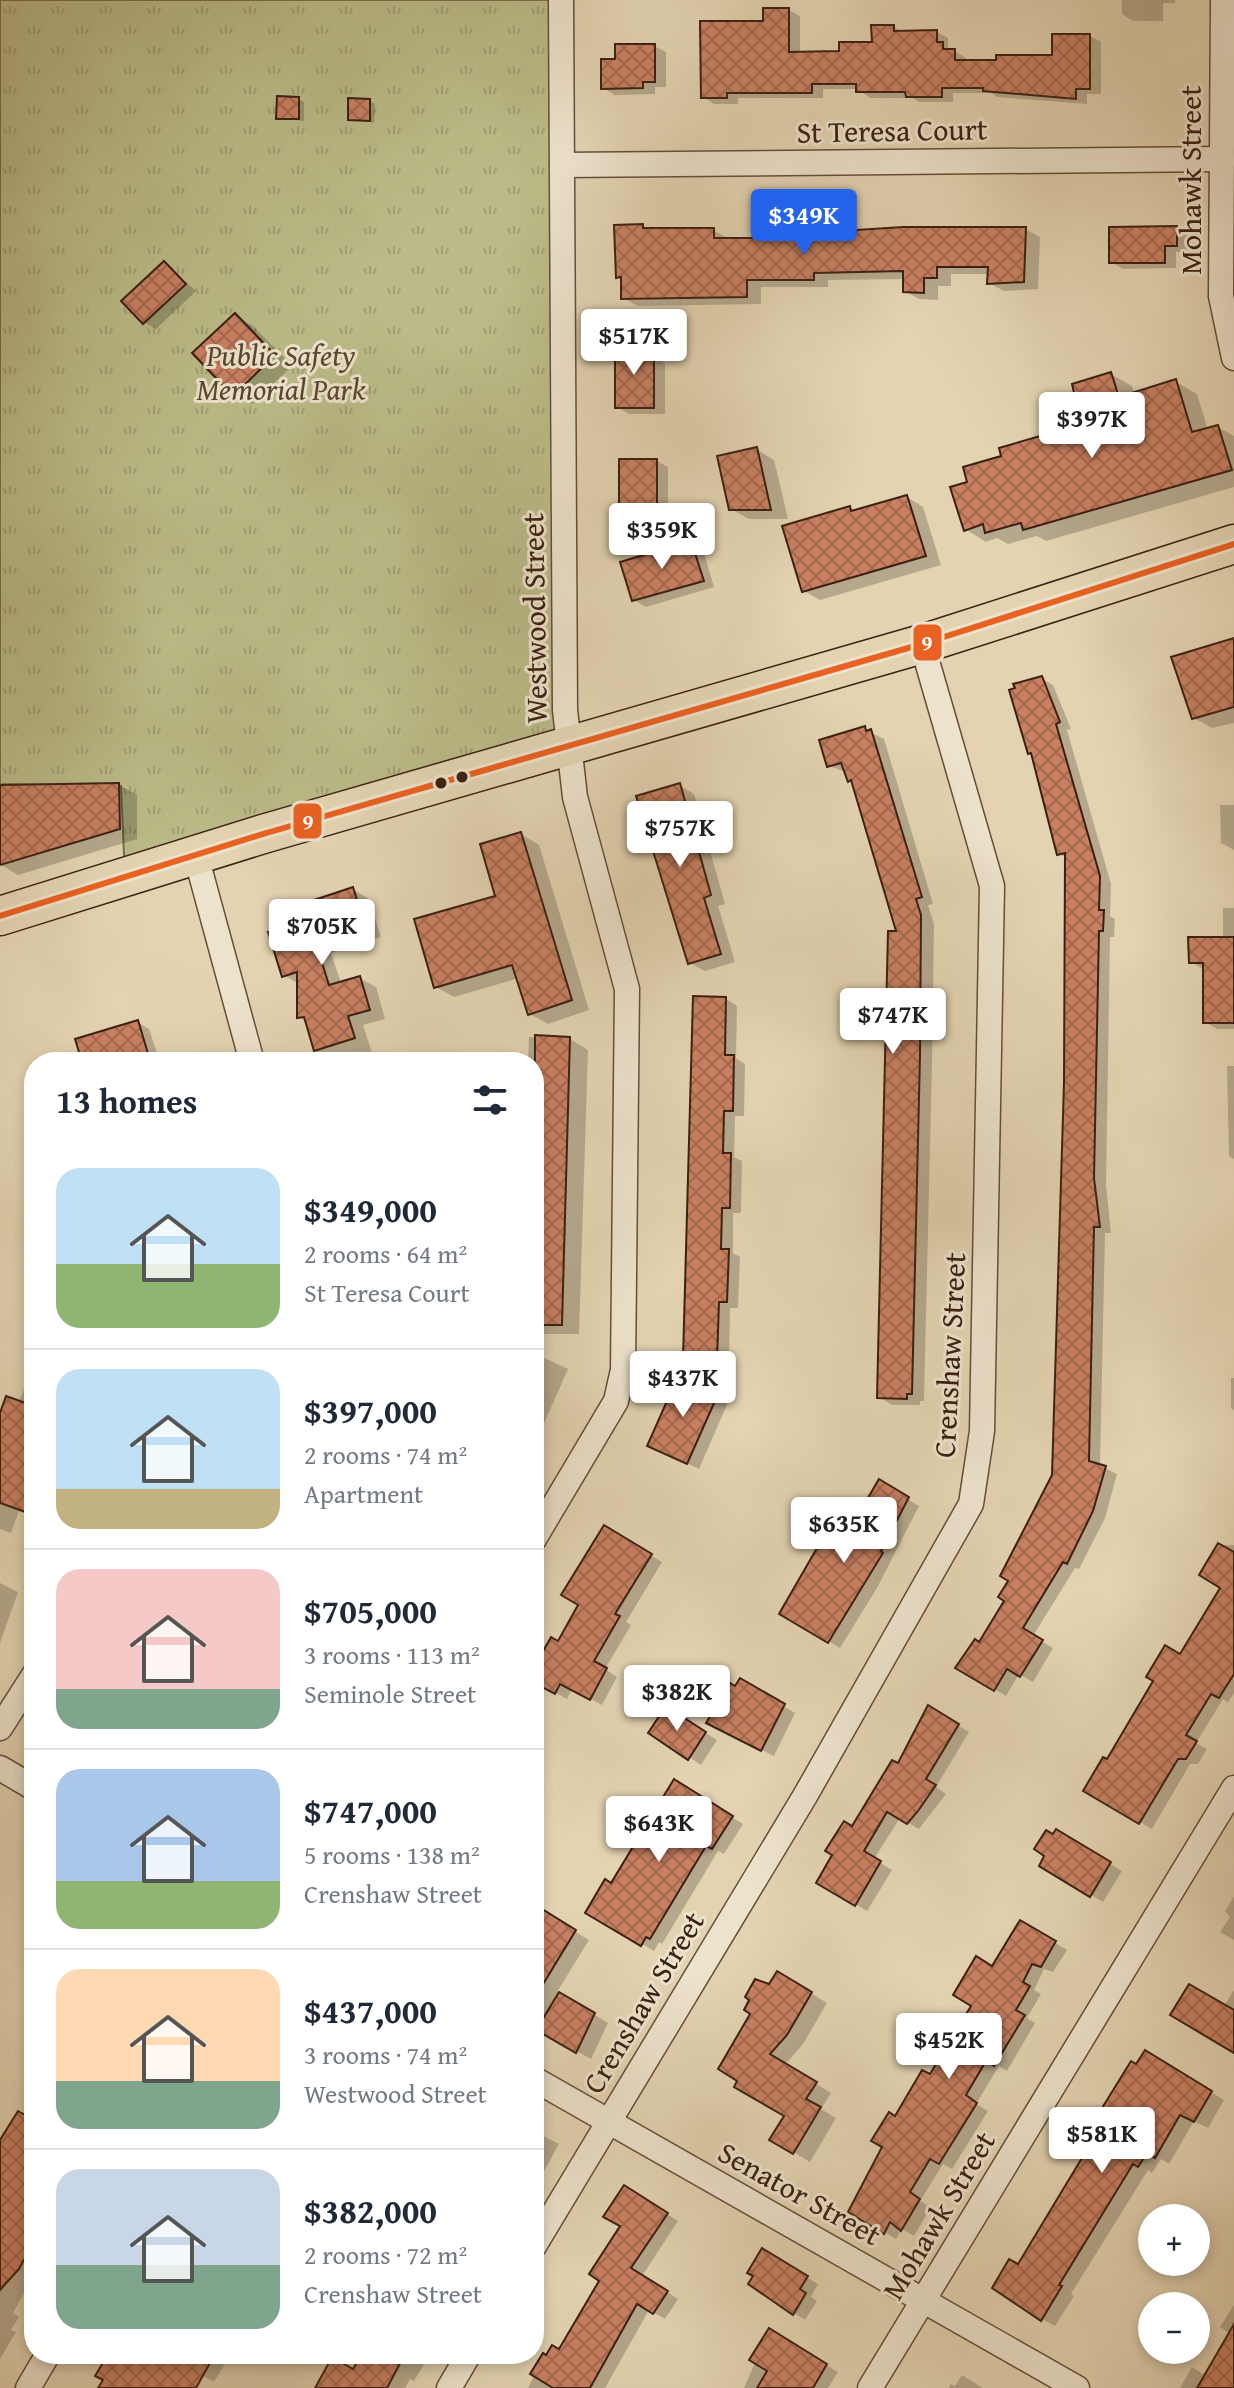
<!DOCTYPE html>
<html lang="en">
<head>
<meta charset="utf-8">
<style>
	body { margin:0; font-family:"Gentium Book Plus",serif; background:#f6f6f7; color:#1f2937; height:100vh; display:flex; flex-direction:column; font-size:30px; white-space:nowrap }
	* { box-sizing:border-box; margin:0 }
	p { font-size:26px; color:#747a83 }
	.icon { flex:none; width:44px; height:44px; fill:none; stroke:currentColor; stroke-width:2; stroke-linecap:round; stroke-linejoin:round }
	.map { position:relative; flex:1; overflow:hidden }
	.details { position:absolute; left:24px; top:1052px; width:520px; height:1312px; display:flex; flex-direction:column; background:#fff; border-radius:32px; box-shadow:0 4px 12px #0003 }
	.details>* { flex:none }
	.fabs { position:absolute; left:1138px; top:2204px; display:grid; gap:16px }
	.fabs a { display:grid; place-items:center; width:72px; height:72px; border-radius:50%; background:#fff; box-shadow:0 4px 12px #0003; font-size:40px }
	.price { position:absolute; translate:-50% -68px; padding:0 18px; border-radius:8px; background:#fff; color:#222; font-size:26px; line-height:52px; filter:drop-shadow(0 2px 4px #0008) }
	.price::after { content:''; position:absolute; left:50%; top:48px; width:24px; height:18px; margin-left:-12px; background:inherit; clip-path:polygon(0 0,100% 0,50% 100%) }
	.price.on { background:#2563eb; color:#fff }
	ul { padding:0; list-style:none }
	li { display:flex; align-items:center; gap:24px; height:200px; padding:0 32px }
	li+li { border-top:2px solid #e0e1e3 }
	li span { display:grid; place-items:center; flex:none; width:224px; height:160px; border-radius:24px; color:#555 }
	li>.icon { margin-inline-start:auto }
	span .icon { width:96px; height:96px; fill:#fffc; stroke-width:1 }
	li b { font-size:34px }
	h2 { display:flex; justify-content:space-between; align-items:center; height:96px; padding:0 32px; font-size:34px }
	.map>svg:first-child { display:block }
	.grass { fill:url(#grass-tufts); stroke:#7a6e4d; stroke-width:2 }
	.shadow { fill:#0003; fill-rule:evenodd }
	.building { fill:url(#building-cross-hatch); stroke:#3b2012; stroke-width:2 }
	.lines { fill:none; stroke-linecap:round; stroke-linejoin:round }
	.street-casing { stroke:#654d3a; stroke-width:27 }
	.primary-casing { stroke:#3b2012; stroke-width:41 }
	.street { stroke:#ede2cc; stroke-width:24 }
	.primary { stroke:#e3d3b1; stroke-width:38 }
	.bus-1-casing { stroke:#ede2cc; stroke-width:12 }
	.bus-1 { stroke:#e96221; stroke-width:6 }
	.bus-dot { fill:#3b2012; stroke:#ede2cc; stroke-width:3 }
	.labels { text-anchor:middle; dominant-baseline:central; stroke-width:6; stroke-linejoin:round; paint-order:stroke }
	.street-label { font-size:30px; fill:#3b2012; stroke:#ede2cc }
	.park-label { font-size:30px; font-style:italic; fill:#5b4730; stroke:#ede2cc }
	.line-badge { stroke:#ede2cc; stroke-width:3 }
	.badge-label { font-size:22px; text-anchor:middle; font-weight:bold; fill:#fff }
</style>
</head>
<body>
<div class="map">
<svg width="1234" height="2388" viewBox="0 0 1234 2388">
	<defs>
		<pattern id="grass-tufts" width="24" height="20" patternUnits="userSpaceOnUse" patternTransform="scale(2)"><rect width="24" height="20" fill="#babb88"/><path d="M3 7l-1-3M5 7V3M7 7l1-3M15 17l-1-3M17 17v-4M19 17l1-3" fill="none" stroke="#a1a074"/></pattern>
		<pattern id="building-cross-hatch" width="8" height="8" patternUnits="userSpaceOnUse" patternTransform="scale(2)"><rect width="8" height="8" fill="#c88061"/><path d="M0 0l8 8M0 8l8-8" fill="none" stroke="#a4684f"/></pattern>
	</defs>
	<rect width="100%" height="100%" fill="#e3d3b1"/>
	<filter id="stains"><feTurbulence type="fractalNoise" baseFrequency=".0025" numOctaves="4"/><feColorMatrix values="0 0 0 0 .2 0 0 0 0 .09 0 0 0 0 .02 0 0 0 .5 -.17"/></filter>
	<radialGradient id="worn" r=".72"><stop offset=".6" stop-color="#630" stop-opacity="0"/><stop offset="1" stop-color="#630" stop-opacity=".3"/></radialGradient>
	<path class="grass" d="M0 0H561L569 748 125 877 121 786 0 784Z"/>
	<g class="shadow">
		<path d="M1122 0H1175V3H1163V21H1133L1122 14Z"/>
		<path d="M789 10 800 16V54L841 53 874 44 894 27 903 32H937L948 38V47L966 58V62L1054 57 1090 36 1101 42V94H1087V104L997 97 991 93H953V102H919L912 98H870L858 89H823V98H738V104H714L703 97 765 23Z"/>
		<path d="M654 46 666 52V87H655V94L615 95 603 88 617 61Z"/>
		<path d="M298 99 304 102V121L278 118Z"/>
		<path d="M370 101 375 104 374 123 350 118Z"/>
		<path d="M616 227 713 230 727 238 768 240 793 231 800 236 1025 229 1040 237 1038 289 1004 291 989 283V274H951V286H938V300L919 299 905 291V279L828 280V287H761V304L638 306 623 298V280L618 276Z"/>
		<path d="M1176 228 1188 235V252H1176V268L1123 269 1111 262Z"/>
		<path d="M164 263 196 291 156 329 144 322Z"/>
		<path d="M235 316 253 326 292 366 252 404 234 394Z"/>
		<path d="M642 344 665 364V414H629L617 407Z"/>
		<path d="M1111 374 1132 386 1135 394 1176 382 1197 394 1208 430 1218 427 1234 436V487L1046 541 1037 536 1008 544 997 538 986 542 965 529 970 483 1003 457 1084 426ZM1114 388H1118L1124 406 1120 407Z"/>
		<path d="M756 449 774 460 788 519H749L731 509Z"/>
		<path d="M657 461 668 467V516H632L621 509Z"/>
		<path d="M907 497 923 507 941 565 820 600 804 591 850 508 856 512Z"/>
		<path d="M691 544 703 550 714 587 646 607 634 600Z"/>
		<path d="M1234 640V723L1212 728 1194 718Z"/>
		<path d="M1041 678 1053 685 1071 729 1067 730 1111 884 1110 916 1115 919 1114 937H1110L1106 1185 1111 1233H1105L1100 1466 1117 1474 1105 1518 1079 1569 1075 1568 1033 1636 1053 1648 1033 1682 1019 1674 1006 1696 958 1667 980 1644 1007 1600 1010 1581 1054 1475 1066 1083 1067 858 1059 854 1034 755 1030 753Z"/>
		<path d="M864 729 884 739 933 904 928 905 934 924 932 1063 924 1401H920V1405H892L879 1397 898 933 854 783 846 772 829 766Z"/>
		<path d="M119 785 137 795V839L18 875 0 864V787Z"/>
		<path d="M679 785 694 794 725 904 718 906 735 962 705 971 690 963Z"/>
		<path d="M1220 805H1234V850L1221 843Z"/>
		<path d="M521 834 539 845 589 1010 548 1024 530 1014 519 978 454 997 436 987 498 897Z"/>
		<path d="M352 889 369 899 381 937 331 953 341 983 359 978 376 987 385 1019 363 1025 375 1062H320L307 1021 299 1017V984L284 975 303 923Z"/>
		<path d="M1223 908H1234V1029H1217L1205 1022 1203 969 1191 962 1223 939Z"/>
		<path d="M726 999 737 1006 736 1058 745 1064 744 1116H735L734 1157 742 1161 741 1213H733V1253L740 1257 738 1308H730L729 1365H697L685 1358Z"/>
		<path d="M137 1022 149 1029 160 1062H84Z"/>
		<path d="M529 1037 570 1039 588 1050 579 1334H534V1062H528Z"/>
		<path d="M1227 1066H1234V1159L1229 1156Z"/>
		<path d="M534 1353 568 1369 538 1437 534 1435Z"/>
		<path d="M34 1365V1516L19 1511 11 1533 0 1529V1422L19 1402Z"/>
		<path d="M1231 1378H1234V1410L1231 1408Z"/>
		<path d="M718 1394 729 1400 699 1469 661 1451Z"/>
		<path d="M880 1482 919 1506 877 1588 840 1648 781 1613 849 1534Z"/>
		<path d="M605 1528 662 1562 626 1622 631 1625 605 1669 617 1677 602 1705 572 1689 567 1699 534 1681V1671L559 1644 580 1604Z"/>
		<path d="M1219 1545H1234V1693L1228 1702 1223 1699 1196 1743 1207 1749 1198 1764H1190L1152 1829 1086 1790 1181 1657 1222 1587Z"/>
		<path d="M0 1583 18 1592 0 1643Z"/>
		<path d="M741 1681 795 1713 774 1756 720 1729Z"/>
		<path d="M929 1708 969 1732 936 1787 946 1794 919 1829 900 1818 874 1859 892 1870 867 1911 819 1882 899 1766Z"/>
		<path d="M678 1715 717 1740 701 1765 651 1732Z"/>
		<path d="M674 1782 743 1824 724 1854 718 1851 662 1944 659 1942 654 1951 588 1912 612 1886Z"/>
		<path d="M1057 1832 1122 1871 1103 1902 1041 1865Z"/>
		<path d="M1234 1896V1940L1220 1932 1230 1917 1225 1911Z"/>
		<path d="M534 1907 589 1940 557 1992 608 2023 591 2059 539 2030 543 2023 534 2018Z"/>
		<path d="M1021 1922 1067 1950 1053 1972 1044 1969 1034 1990 1041 1994 1027 2018 1035 2023 1007 2071 999 2066 976 2104 988 2111 952 2169 943 2164 920 2201 931 2207 914 2236 902 2229 896 2239 850 2211 895 2118 931 2077Z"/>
		<path d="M778 1973 827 2003 803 2044 785 2065 831 2093 821 2109 836 2118 810 2162 772 2139 786 2115 736 2086 769 1986Z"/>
		<path d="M1234 1990V2050L1224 2006Z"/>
		<path d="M1146 2052 1224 2100 1208 2128 1194 2121 1169 2164 1161 2159 1152 2173 1148 2170 1071 2294 1074 2296 1055 2326 1042 2319Z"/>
		<path d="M34 2122V2275L13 2313 19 2317 11 2330 16 2332 0 2359V2142Z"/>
		<path d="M534 2131 559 2144 534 2189Z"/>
		<path d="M636 2194 678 2221 642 2276 678 2299 665 2319 649 2310 605 2388H528L543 2356 547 2358 560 2351 602 2280Z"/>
		<path d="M763 2251 818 2284 811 2297 817 2301 805 2320 794 2313Z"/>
		<path d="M1234 2305V2388H1180L1192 2367 1206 2376 1231 2334 1220 2327Z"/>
		<path d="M769 2331 838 2372 828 2388H744Z"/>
		<path d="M122 2354H218L228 2359 214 2382 190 2369 178 2388H101Z"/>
		<path d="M364 2354H430L414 2381 410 2379 405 2388H317L354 2372Z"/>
		<path d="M962 2375 973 2382 983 2388H949L951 2384 955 2386Z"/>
	</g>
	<g class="building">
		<path d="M763 8H789V52L839 51V42H872L871 25H894V31L937 30V42H943V49H955V60H996V55H1052V34H1090V89H1076V99L983 91V88H942V97H906L905 92H856V84H812V93H727V98H701L700 21H763Z"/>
		<path d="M615 44H655V82H643V88L601 89V59H615Z"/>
		<path d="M277 96 299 97V119H276Z"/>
		<path d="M348 98 370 99V121L348 120Z"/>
		<path d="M643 224V228H714V238H766V229H793L794 234 903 227H1026L1024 282 987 284 988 267H937V278H924V293L903 292V271L814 273V280H747V297L621 299V277L616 278 614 225Z"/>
		<path d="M1177 226V246H1165V263H1109V227Z"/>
		<path d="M164 261 186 284 143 324 121 301Z"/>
		<path d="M235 313 275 355 233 396 192 353Z"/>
		<path d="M619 342H643V355H654V408H615V348H619Z"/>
		<path d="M1111 372 1119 397 1176 379 1192 432 1218 425 1232 470 1023 530 1021 523 985 533 983 524 964 531 950 487 967 482 963 467 1001 456 999 448 1081 424 1072 384Z"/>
		<path d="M757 447 771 510H729L717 456Z"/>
		<rect x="619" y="459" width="38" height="51"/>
		<path d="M907 495 926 556 802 592 782 526 850 506 851 511Z"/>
		<path d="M691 541 704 581 632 601 620 562Z"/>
		<path d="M1234 638V707L1192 719 1171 657Z"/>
		<path d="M1042 676 1060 722 1056 724 1100 876 1099 910H1104L1103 931H1099L1094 1178 1100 1227H1094L1089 1461 1106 1466 1093 1511 1067 1564 1063 1562 1023 1628 1043 1640 1020 1677 1007 1669 994 1691 955 1668 975 1639 979 1642 1004 1601 998 1597 1008 1581 1000 1576 1052 1475 1064 1083 1065 853 1057 855 1031 753 1028 754 1009 690 1015 688 1013 684Z"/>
		<path d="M865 726 866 731 871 729 922 897 916 899 921 915 920 1055 912 1394H907V1399L877 1398 888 931H896L851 780 848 782 841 763 827 767 819 740Z"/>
		<path d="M119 783 120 829 0 865V785Z"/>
		<path d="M680 783 711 895 704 898 721 954 688 964 636 796Z"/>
		<path d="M521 832 572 1000 528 1015 512 965 434 988 414 919 495 896 480 844Z"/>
		<path d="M353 887 366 928 316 944 329 985 360 976 370 1010 348 1016 355 1038 314 1051 304 1017 297 1018V972L282 977 268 932 301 922 296 906Z"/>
		<path d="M1188 937H1234V1023H1203V963H1189Z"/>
		<path d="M693 996 726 997 725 1055H734L733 1111H724L723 1153H731L730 1208H722L721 1249H729L727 1302H719L717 1360 683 1359Z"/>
		<path d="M138 1020 149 1057 134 1062H82L75 1039Z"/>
		<path d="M535 1035 570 1037 562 1325H534Z"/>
		<path d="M679 1374 719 1392 687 1464 647 1446Z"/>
		<path d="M6 1396 34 1406V1515L0 1503V1413Z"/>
		<path d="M879 1479 909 1497 881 1551 883 1553 828 1643 779 1614 832 1522 848 1532Z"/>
		<path d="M604 1525 652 1554 615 1614 620 1616 594 1661 607 1668 590 1700 560 1684 555 1694 534 1683V1667L551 1637 558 1641 578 1605 561 1595Z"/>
		<path d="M1218 1543 1234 1552V1674L1219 1698 1211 1694 1186 1735 1197 1741 1186 1759H1178L1139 1824 1083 1791 1103 1757 1107 1759 1153 1681 1146 1677 1165 1645 1180 1654 1220 1588 1199 1575Z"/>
		<path d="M740 1678 785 1704 761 1751 706 1723 730 1683 735 1686Z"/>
		<path d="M928 1705 959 1724 926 1779 936 1785 918 1811 907 1824 887 1812 864 1851 881 1861 855 1906 816 1883 832 1855 825 1851 844 1821 852 1826 892 1760 898 1763Z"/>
		<path d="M666 1706 706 1732 688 1760 648 1733Z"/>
		<path d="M674 1779 733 1816 712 1849 706 1846 650 1939 646 1937 641 1946 585 1913 605 1879 611 1883Z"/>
		<path d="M1056 1829 1111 1862 1090 1897 1039 1866 1044 1856 1034 1849 1046 1830 1053 1834Z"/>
		<path d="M534 1904 576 1930 534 1999Z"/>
		<path d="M1020 1920 1056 1941 1041 1967 1032 1964 1023 1982 1030 1986 1016 2010 1025 2015 994 2066 986 2061 966 2095 977 2103 939 2164 930 2159 910 2192 920 2199 901 2231 890 2222 884 2234 848 2212 882 2147 871 2141 889 2112 895 2116 922 2070 930 2074 971 2006 953 1995 976 1956 992 1966Z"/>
		<path d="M777 1971 812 1992 787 2035 770 2054 817 2082 806 2099 821 2107 793 2154 769 2140 784 2116 734 2087 737 2081 718 2069 750 2014 744 2010 749 2000 745 1997 755 1979 769 1984Z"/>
		<path d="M1189 1984 1234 2010V2053L1170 2015Z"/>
		<path d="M559 1992 595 2013 576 2053 536 2030Z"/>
		<path d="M1145 2050 1212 2091 1194 2122 1180 2115 1155 2158 1147 2153 1138 2167 1133 2164 1059 2285 1062 2286 1041 2321 992 2288 1009 2259 1018 2264 1094 2138 1086 2134 1131 2061 1136 2064Z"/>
		<path d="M18 2111 34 2120V2241L19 2269 0 2290V2140Z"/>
		<path d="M624 2185 668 2213 631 2268 668 2291 653 2314 637 2304 590 2388H553L530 2374 543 2353 546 2355 552 2345 559 2349 599 2281 589 2274 620 2226 603 2217Z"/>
		<path d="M762 2248 808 2276 800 2289 806 2293 793 2315 748 2284 753 2276 747 2273Z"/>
		<path d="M1234 2324V2388H1197Z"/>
		<path d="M769 2328 827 2364 813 2388H757L767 2371 749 2360Z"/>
		<path d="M108 2354H215L196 2388H98L103 2380 95 2376Z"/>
		<path d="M362 2354H405L387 2388H315L332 2357 353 2369Z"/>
	</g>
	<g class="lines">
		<g class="street-casing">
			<g id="street">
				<path d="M1223 0 1221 296 1234 358"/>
				<path d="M562 165 1223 159"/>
				<path d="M196 856 252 1062"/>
				<path d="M534 1539 616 1401 623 1370 627 989 575 797 565 710 561 0"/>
				<path d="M0 1728 34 1675"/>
				<path d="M0 1768 34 1788"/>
				<path d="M534 2079 1077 2388"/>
				<path d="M534 2246 805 1796 971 1504 982 1431 992 886 922 644"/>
				<path d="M28 2388 48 2354"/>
				<path d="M449 2388 469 2354"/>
				<path d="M870 2388 1234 1788"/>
			</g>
		</g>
		<g class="primary-casing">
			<path id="primary" d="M0 916 263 834 922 644 1234 544"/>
		</g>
		<use href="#street" class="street"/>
		<use href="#primary" class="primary"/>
		<g class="bus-1-casing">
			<path id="bus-1" d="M0 916 263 834 922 644 1234 544"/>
		</g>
		<use href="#bus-1" class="bus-1"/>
	</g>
	<g class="bus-dot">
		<circle cx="462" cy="777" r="7"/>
		<circle cx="441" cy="783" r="7"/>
	</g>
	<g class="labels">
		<g class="street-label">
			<text transform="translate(892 130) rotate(-1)">St Teresa Court</text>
			<text transform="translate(1190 180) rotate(-90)">Mohawk Street</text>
			<text transform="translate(534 618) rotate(-91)">Westwood Street</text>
			<text transform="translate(949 1355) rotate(-87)">Crenshaw Street</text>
			<text transform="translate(643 2002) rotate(-59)">Crenshaw Street</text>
			<text transform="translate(800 2193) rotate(29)">Senator Street</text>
			<text transform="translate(938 2215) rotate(-59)">Mohawk Street</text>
		</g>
		<g class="park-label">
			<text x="281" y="355">Public Safety<tspan x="281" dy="34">Memorial Park</tspan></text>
		</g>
	</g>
	<g class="line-badge">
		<rect x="912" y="623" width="31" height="39" rx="8" fill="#e96221"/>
		<rect x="292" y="802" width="31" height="38" rx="8" fill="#e96221"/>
	</g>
	<g class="badge-label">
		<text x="927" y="650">9</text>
		<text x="308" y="829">9</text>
	</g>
	<rect width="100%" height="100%" filter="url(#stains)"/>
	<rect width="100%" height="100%" fill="url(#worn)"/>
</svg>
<div class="fabs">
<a>+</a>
<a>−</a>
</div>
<b class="price on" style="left:804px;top:257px">$349K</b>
<b class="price" style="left:634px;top:377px">$517K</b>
<b class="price" style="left:1092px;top:460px">$397K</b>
<b class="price" style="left:662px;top:571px">$359K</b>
<b class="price" style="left:680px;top:869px">$757K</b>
<b class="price" style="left:322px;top:967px">$705K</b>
<b class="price" style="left:893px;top:1056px">$747K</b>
<b class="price" style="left:683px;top:1419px">$437K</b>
<b class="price" style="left:844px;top:1565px">$635K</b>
<b class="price" style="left:677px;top:1733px">$382K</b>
<b class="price" style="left:659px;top:1864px">$643K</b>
<b class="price" style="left:949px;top:2081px">$452K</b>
<b class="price" style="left:1102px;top:2175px">$581K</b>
<section class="details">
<h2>13 homes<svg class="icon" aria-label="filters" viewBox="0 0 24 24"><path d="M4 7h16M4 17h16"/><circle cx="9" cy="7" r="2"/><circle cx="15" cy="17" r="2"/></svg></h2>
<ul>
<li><span style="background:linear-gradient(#bfe0f5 60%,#8fb573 0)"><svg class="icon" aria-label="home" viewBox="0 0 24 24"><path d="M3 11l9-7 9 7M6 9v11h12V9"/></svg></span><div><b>$349,000</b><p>2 rooms · 64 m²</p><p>St Teresa Court</p></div></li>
<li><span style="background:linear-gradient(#bfe0f5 75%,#c2b280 0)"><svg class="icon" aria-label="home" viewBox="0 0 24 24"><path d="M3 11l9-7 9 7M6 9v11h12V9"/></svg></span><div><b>$397,000</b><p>2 rooms · 74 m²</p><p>Apartment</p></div></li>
<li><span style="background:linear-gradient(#f6c9c9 75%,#7fa58c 0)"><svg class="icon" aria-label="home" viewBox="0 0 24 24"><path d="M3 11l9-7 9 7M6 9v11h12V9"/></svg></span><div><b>$705,000</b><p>3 rooms · 113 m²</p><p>Seminole Street</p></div></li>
<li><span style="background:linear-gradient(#a9c7e8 70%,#8fb573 0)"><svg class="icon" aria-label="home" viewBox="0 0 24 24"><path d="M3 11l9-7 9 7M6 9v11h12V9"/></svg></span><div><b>$747,000</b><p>5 rooms · 138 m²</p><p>Crenshaw Street</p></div></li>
<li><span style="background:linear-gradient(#ffd9b3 70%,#7fa58c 0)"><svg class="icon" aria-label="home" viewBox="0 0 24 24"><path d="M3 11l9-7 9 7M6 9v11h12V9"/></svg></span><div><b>$437,000</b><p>3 rooms · 74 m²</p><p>Westwood Street</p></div></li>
<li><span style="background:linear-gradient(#c9d6e8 60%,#7fa58c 0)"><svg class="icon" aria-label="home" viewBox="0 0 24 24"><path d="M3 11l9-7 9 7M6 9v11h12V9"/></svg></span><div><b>$382,000</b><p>2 rooms · 72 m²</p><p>Crenshaw Street</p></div></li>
</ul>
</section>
</div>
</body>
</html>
